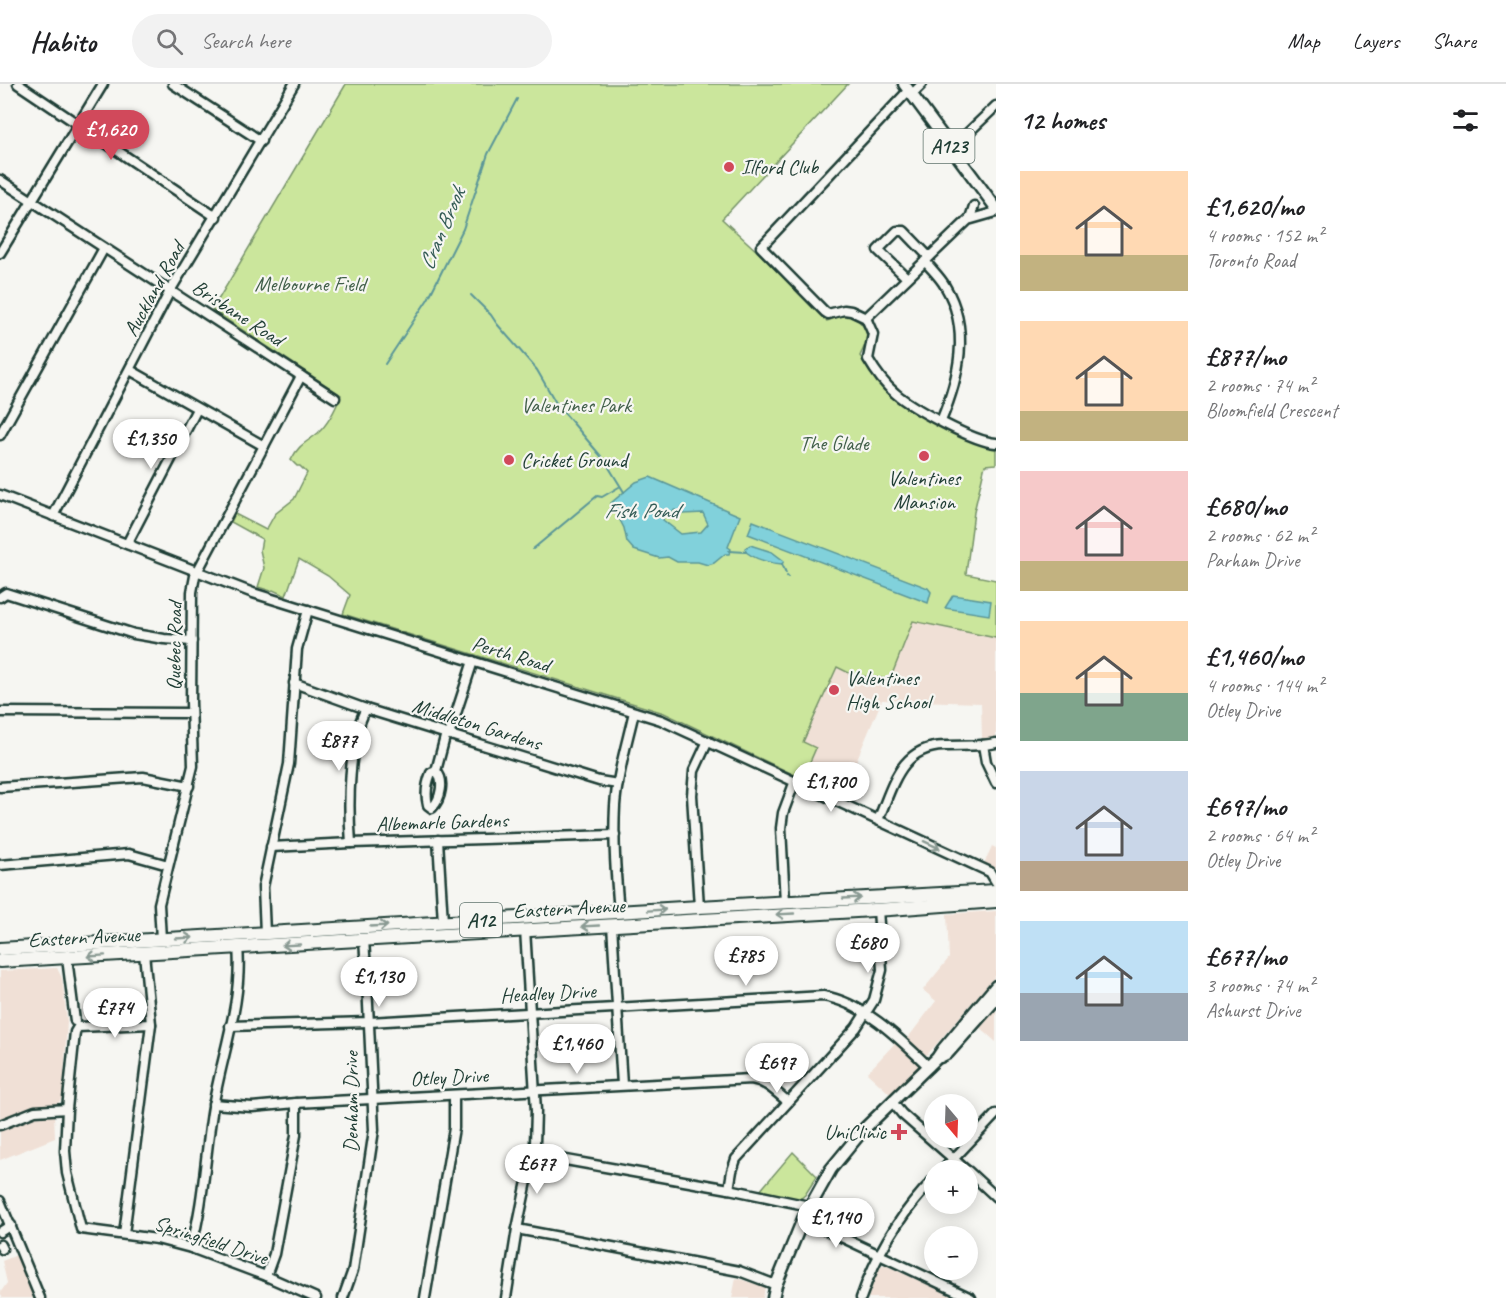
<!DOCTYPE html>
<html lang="en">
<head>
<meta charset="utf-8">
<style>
	body { margin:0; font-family:Caveat,sans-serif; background:#f2f2f2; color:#202124; height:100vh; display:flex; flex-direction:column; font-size:22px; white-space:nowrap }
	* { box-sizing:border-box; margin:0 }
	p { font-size:20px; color:#757577 }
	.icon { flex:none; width:33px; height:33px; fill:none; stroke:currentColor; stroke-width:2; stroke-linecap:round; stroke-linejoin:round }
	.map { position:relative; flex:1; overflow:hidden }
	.details { display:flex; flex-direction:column; background:#fff; width:510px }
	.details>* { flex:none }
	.needle { width:39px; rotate:161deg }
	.tools { position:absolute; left:924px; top:1010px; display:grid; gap:12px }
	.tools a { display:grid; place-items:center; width:54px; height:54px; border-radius:50%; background:#fff; box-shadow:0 3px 15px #0003; font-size:30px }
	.price { position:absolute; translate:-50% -51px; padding:0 14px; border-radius:21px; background:#fff; color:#222; font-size:20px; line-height:39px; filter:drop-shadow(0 2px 3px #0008) }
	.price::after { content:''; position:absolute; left:50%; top:36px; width:18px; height:14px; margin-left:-9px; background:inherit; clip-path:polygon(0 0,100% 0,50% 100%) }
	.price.active { background:#d1495b; color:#fff }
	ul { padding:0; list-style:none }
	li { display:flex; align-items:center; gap:18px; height:150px; padding:0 24px }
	li span { display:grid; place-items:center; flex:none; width:168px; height:120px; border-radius:0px; color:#555 }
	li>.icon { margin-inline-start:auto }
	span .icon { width:72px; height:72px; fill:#fffc; stroke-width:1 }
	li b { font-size:26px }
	h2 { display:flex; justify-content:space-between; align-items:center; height:72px; padding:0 24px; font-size:26px }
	header { display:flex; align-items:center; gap:36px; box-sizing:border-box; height:84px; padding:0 30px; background:#fff; border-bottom:2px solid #e0e0e0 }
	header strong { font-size:28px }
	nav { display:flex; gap:33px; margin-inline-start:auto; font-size:21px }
	.search { width:420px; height:54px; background:#f2f2f2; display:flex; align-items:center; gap:15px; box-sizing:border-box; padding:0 21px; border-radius:33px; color:#757577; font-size:22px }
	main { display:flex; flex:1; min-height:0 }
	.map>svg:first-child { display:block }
	.built { fill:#f0e0d6 }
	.green { fill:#cbe69c; stroke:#759268; stroke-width:1.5 }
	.water { fill:#81d1db; stroke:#5a9698; stroke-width:1.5; fill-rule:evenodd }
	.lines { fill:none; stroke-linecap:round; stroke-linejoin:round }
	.stream { stroke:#5a9698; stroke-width:2 }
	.minor-casing { stroke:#1f3d34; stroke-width:13 }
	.major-casing { stroke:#1f3d34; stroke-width:15 }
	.highway-casing { stroke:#1f3d34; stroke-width:16 }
	.minor { stroke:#f6f6f2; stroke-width:8 }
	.major { stroke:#f6f6f2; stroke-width:10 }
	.highway { stroke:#f6f6f2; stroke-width:12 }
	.oneway { stroke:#8a9a93 }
	.poi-dot { fill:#d1495b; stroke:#f6f6f2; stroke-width:2 }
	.labels { text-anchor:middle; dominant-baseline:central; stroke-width:4.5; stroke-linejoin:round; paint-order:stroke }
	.shield { fill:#f6f6f2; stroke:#60746d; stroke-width:1.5 }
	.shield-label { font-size:20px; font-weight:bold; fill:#1f3d34 }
	.poi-label { font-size:21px; fill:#1f3d34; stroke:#f6f6f2; text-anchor:start }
	.park-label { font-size:21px; fill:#415f49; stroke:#f6f6f2 }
	.street-label { font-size:21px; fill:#1f3d34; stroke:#f6f6f2 }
	.water-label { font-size:22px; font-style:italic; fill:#335b55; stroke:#f6f6f2 }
</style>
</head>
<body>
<header>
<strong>Habito</strong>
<div class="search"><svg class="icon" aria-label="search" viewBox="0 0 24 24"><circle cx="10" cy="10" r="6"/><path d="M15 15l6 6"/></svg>Search here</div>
<nav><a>Map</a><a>Layers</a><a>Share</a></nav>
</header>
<main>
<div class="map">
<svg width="996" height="1214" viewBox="0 0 996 1214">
	<rect width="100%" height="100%" fill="#f6f6f2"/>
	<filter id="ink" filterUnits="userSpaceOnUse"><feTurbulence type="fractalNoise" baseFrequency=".0167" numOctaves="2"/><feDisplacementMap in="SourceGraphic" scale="12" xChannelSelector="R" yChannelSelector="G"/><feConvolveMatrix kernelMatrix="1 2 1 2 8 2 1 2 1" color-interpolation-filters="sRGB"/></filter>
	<g filter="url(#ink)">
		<g class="built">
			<path d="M711 524 853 591 888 595 893 588 913 537 996 554V653L982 655 981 619 882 616 841 713 835 710 834 706 807 694H801Z"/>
			<path d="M992 762 996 764V797L982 784Z"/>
			<path d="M996 827V891L927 971 923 970 907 955 936 917 923 906 949 874 947 830Z"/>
			<path d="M57 884 62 894 67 937 63 1012 58 1020 36 1022 0 1037V887Z"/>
			<path d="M996 921V958L978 942Z"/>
			<path d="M896 958 920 981 890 1010 867 989Z"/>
			<path d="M54 1029 55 1054 0 1076V1046L31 1032Z"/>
			<path d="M17 1171 34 1214H3L0 1209 7 1199 2 1177Z"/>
			<path d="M883 1181H885L956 1214H866L880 1183Z"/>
			<path d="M736 1194 765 1203 763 1214H732Z"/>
		</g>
		<g class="green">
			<path d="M346 0H848L722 135 760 170 826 237C833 236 838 231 845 231 855 230 867 243 867 254 867 260 862 266 860 272 869 284 877 299 888 309 902 323 978 364 996 365V380L985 381 974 428 966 490 996 496V554L913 537 893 588 888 595 853 591 837 583 803 658 816 664 803 694H801L664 629 343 530 350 511 328 492 299 475 286 512 273 506 271 507 258 503 264 484 260 466 262 455 231 438 235 430 266 446 275 430 294 415 307 389 300 382H297L291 376C299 360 306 359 318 349 329 339 336 324 341 311L212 226Z"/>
			<path d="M793 1068 817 1092 805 1111 800 1115 759 1108Z"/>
		</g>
		<g class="water">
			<path d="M650 393 740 432 728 463 731 465 729 470H725L714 479 708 481 698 478H677L668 473 659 474 634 466 627 458 624 444 611 419 636 398ZM675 426 683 430 703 429 708 440 701 448 681 450 663 436 664 430Z"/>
			<path d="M753 437 928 504 931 508 928 519 748 450Z"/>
			<path d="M750 461 772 468 784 477 782 480C770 479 755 475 746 468L745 464Z"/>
			<path d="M953 511 991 517 989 531 945 524Z"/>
		</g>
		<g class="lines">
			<g class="stream">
				<path d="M471 211 491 231 497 240 537 286 556 319 605 377 624 408"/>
				<path d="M385 280 428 215 463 145 488 70 517 15"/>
				<path d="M533 465 597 412 602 413 619 403"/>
				<path d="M729 467 746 468"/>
				<path d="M782 480 786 489"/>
				<path d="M787 492 788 493"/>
			</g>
			<g class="minor-casing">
				<g id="minor">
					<path d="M18 0 216 133"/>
					<path d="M173 0 261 57"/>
					<path d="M909 6 761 163 825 228 828 230 844 226 851 227 866 234 873 250 868 275C875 287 884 300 895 309 912 324 974 358 996 359"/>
					<path d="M912 10 922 0"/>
					<path d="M951 65 996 22"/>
					<path d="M0 96 335 314"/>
					<path d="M970 134 974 122"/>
					<path d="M0 169 103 0"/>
					<path d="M925 177C931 185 940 193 945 202 971 245 959 294 941 337"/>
					<path d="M907 194 878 166 897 147H904L929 173"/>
					<path d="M866 234 968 136 996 128"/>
					<path d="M130 286 264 362"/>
					<path d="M0 351 104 164"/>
					<path d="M0 411 253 509 661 636 977 782 990 788 996 798"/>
					<path d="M53 432 170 207 294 0"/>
					<path d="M127 460 197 325"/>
					<path d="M0 513 6 509 134 550 164 555 192 557"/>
					<path d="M294 599 366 625 599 697 618 700"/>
					<path d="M0 628 191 629"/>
					<path d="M983 661 986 678 996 699"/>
					<path d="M436 687C445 696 441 715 432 724L428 721C425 710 427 699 431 689L436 687 445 653 450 648 473 577"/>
					<path d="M0 703 143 693 189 702"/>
					<path d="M878 736C893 702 900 663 944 662 962 661 979 663 996 659"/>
					<path d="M438 756 443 838"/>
					<path d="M351 759C348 723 348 657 366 625"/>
					<path d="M271 763 351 759 615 751"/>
					<path d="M0 781 129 770 168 781"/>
					<path d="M785 818 781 744 783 729 795 697"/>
					<path d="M699 823 692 711 694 687 708 657"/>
					<path d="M619 828C616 793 613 758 615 722 617 691 627 659 634 628"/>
					<path d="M612 841 622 1001"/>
					<path d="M265 849 263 803 289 680 297 565 308 526"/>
					<path d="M161 855 159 820 193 682 191 618 192 508 195 492 301 292"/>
					<path d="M67 874 75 937"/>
					<path d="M151 940 78 943 75 948 67 1025 65 1067 67 1089 81 1145 157 1155 191 1164 266 1192 316 1214"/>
					<path d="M230 942 369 938 823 912C863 918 901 956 929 983"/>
					<path d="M893 1019 902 1030 966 1086"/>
					<path d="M213 1020 252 1023 296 1019 751 995C766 997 776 1008 788 1018"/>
					<path d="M0 1041 35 1027 67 1025"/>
					<path d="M532 1070 729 1105 809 1122"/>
					<path d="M943 1086 996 1030"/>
					<path d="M968 1087 996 1113"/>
					<path d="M729 1105 732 1087 736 1075 856 944 874 916 882 886 878 825"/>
					<path d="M0 1117 40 1214"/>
					<path d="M803 1135 971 1214"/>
					<path d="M517 1145 739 1187 776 1201"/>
					<path d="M0 1148 11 1141"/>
					<path d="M124 1150 151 940 144 869"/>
					<path d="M0 1161 2 1165"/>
					<path d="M191 1164C204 1118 205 1070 213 1023 222 970 243 917 238 863"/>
					<path d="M266 1192 274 1170 296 1051V1019"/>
					<path d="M343 1214 353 1186 374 1046 367 899 364 856"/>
					<path d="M425 1214 454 1044V1011"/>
					<path d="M506 1214 517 1145 535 1059 536 1027 525 845"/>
					<path d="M861 1214C876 1170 902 1128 934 1095"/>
				</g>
			</g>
			<g class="major-casing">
				<g id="major">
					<path d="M904 0 996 124"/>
					<path d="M940 973 948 969 996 915"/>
					<path d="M773 1214 776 1201 803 1135 831 1085 863 1046 937 974 943 965 996 902"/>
				</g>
			</g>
			<g class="highway-casing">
				<g id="highway">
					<path d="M0 865 699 823 996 807"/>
					<path d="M0 877 890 825 996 817"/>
				</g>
			</g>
			<use href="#minor" class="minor"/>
			<use href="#major" class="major"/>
			<use href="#highway" class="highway"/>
		</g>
		<defs><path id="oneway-shaft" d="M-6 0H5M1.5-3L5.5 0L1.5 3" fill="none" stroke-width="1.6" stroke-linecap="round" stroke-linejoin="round" transform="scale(1.5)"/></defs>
		<g class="oneway">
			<use href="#oneway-shaft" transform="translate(932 761) rotate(25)"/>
			<use href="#oneway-shaft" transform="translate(852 814) rotate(-3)"/>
			<use href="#oneway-shaft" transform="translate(657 826) rotate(-4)"/>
			<use href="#oneway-shaft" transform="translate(785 830) rotate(177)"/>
			<use href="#oneway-shaft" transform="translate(379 842) rotate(-3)"/>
			<use href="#oneway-shaft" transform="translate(590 842) rotate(177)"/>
			<use href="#oneway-shaft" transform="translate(184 854) rotate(-3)"/>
			<use href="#oneway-shaft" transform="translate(291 861) rotate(177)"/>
			<use href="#oneway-shaft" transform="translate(96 872) rotate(176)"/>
		</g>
	</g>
	<g class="poi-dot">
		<circle cx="729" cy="83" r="6"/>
		<circle cx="924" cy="372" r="6"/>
		<circle cx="509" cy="376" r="6"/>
		<circle cx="834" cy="606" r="6"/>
		<path d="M896 1039h6v6h6v6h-6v6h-6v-6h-6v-6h6z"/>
	</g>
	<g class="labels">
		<g class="shield">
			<rect x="923.5" y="45" width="51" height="34" rx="4.5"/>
			<rect x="460" y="819" width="42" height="34" rx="4.5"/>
		</g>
		<g class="shield-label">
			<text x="949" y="62">A123</text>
			<text x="481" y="836">A12</text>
		</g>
		<g class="poi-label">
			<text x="741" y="83">Ilford Club</text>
			<text x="521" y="376">Cricket Ground</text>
			<text x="924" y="394" text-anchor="middle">Valentines<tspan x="924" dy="24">Mansion</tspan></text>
			<text x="846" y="594">Valentines<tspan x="846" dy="24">High School</tspan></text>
			<text x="886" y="1048" text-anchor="end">UniClinic</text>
		</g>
		<g class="park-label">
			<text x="310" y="200">Melbourne Field</text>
			<text x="576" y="321">Valentines Park</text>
			<text x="834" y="359">The Glade</text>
		</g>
		<g class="street-label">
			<text transform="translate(154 205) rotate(-61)">Auckland Road</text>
			<text transform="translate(238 229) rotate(33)">Brisbane Road</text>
			<text transform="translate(174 562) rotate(-89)">Quebec Road</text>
			<text transform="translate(511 570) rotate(17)">Perth Road</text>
			<text transform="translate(477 640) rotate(17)">Middleton Gardens</text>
			<text transform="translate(442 738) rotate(-2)">Albemarle Gardens</text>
			<text transform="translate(569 824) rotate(-3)">Eastern Avenue</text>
			<text transform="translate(84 853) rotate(-3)">Eastern Avenue</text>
			<text transform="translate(548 909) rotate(-3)">Headley Drive</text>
			<text transform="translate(449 993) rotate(-3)">Otley Drive</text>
			<text transform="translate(351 1018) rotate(-90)">Denham Drive</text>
			<text transform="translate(211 1156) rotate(18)">Springfield Drive</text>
		</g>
		<g class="water-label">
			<text transform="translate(442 145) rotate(-67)">Cran Brook</text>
			<text x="641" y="427">Fish Pond</text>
		</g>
	</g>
</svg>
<div class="tools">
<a><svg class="needle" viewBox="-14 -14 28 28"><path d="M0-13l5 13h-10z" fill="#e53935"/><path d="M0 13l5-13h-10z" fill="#757577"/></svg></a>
<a>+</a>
<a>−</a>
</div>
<b class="price active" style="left:111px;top:77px">£1,620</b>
<b class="price" style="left:151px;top:386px">£1,350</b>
<b class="price" style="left:339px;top:688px">£877</b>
<b class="price" style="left:831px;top:729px">£1,700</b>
<b class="price" style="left:868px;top:890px">£680</b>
<b class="price" style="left:746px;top:903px">£785</b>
<b class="price" style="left:379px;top:924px">£1,130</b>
<b class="price" style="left:115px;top:955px">£774</b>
<b class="price" style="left:577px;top:991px">£1,460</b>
<b class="price" style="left:777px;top:1010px">£697</b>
<b class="price" style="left:537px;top:1111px">£677</b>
<b class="price" style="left:836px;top:1165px">£1,140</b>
</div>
<section class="details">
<h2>12 homes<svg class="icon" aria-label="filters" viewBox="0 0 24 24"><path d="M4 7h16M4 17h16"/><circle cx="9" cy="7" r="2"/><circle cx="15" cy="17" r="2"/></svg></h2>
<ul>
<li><span style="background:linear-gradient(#ffd9b3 70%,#c2b280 0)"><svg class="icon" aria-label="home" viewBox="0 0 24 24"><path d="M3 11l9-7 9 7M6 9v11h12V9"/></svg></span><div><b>£1,620/mo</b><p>4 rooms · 152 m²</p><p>Toronto Road</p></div></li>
<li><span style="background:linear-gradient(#ffd9b3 75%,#c2b280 0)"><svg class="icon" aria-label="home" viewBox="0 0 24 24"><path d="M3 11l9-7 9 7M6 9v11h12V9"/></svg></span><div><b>£877/mo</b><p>2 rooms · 74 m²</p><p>Bloomfield Crescent</p></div></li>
<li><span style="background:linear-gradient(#f6c9c9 75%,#c2b280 0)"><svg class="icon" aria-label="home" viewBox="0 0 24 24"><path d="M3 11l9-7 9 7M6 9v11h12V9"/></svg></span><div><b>£680/mo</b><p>2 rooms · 62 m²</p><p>Parham Drive</p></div></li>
<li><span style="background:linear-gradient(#ffd9b3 60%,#7fa58c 0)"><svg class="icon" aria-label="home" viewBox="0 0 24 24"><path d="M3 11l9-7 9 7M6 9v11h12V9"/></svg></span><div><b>£1,460/mo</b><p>4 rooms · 144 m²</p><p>Otley Drive</p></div></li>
<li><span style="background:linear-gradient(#c9d6e8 75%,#b9a48a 0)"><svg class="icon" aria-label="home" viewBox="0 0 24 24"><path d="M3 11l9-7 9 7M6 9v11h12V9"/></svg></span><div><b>£697/mo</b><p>2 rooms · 64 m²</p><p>Otley Drive</p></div></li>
<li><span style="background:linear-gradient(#bfe0f5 60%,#9aa5b1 0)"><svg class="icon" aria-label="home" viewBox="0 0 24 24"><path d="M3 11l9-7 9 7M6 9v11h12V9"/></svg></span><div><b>£677/mo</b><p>3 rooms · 74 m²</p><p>Ashurst Drive</p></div></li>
</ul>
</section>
</main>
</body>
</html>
